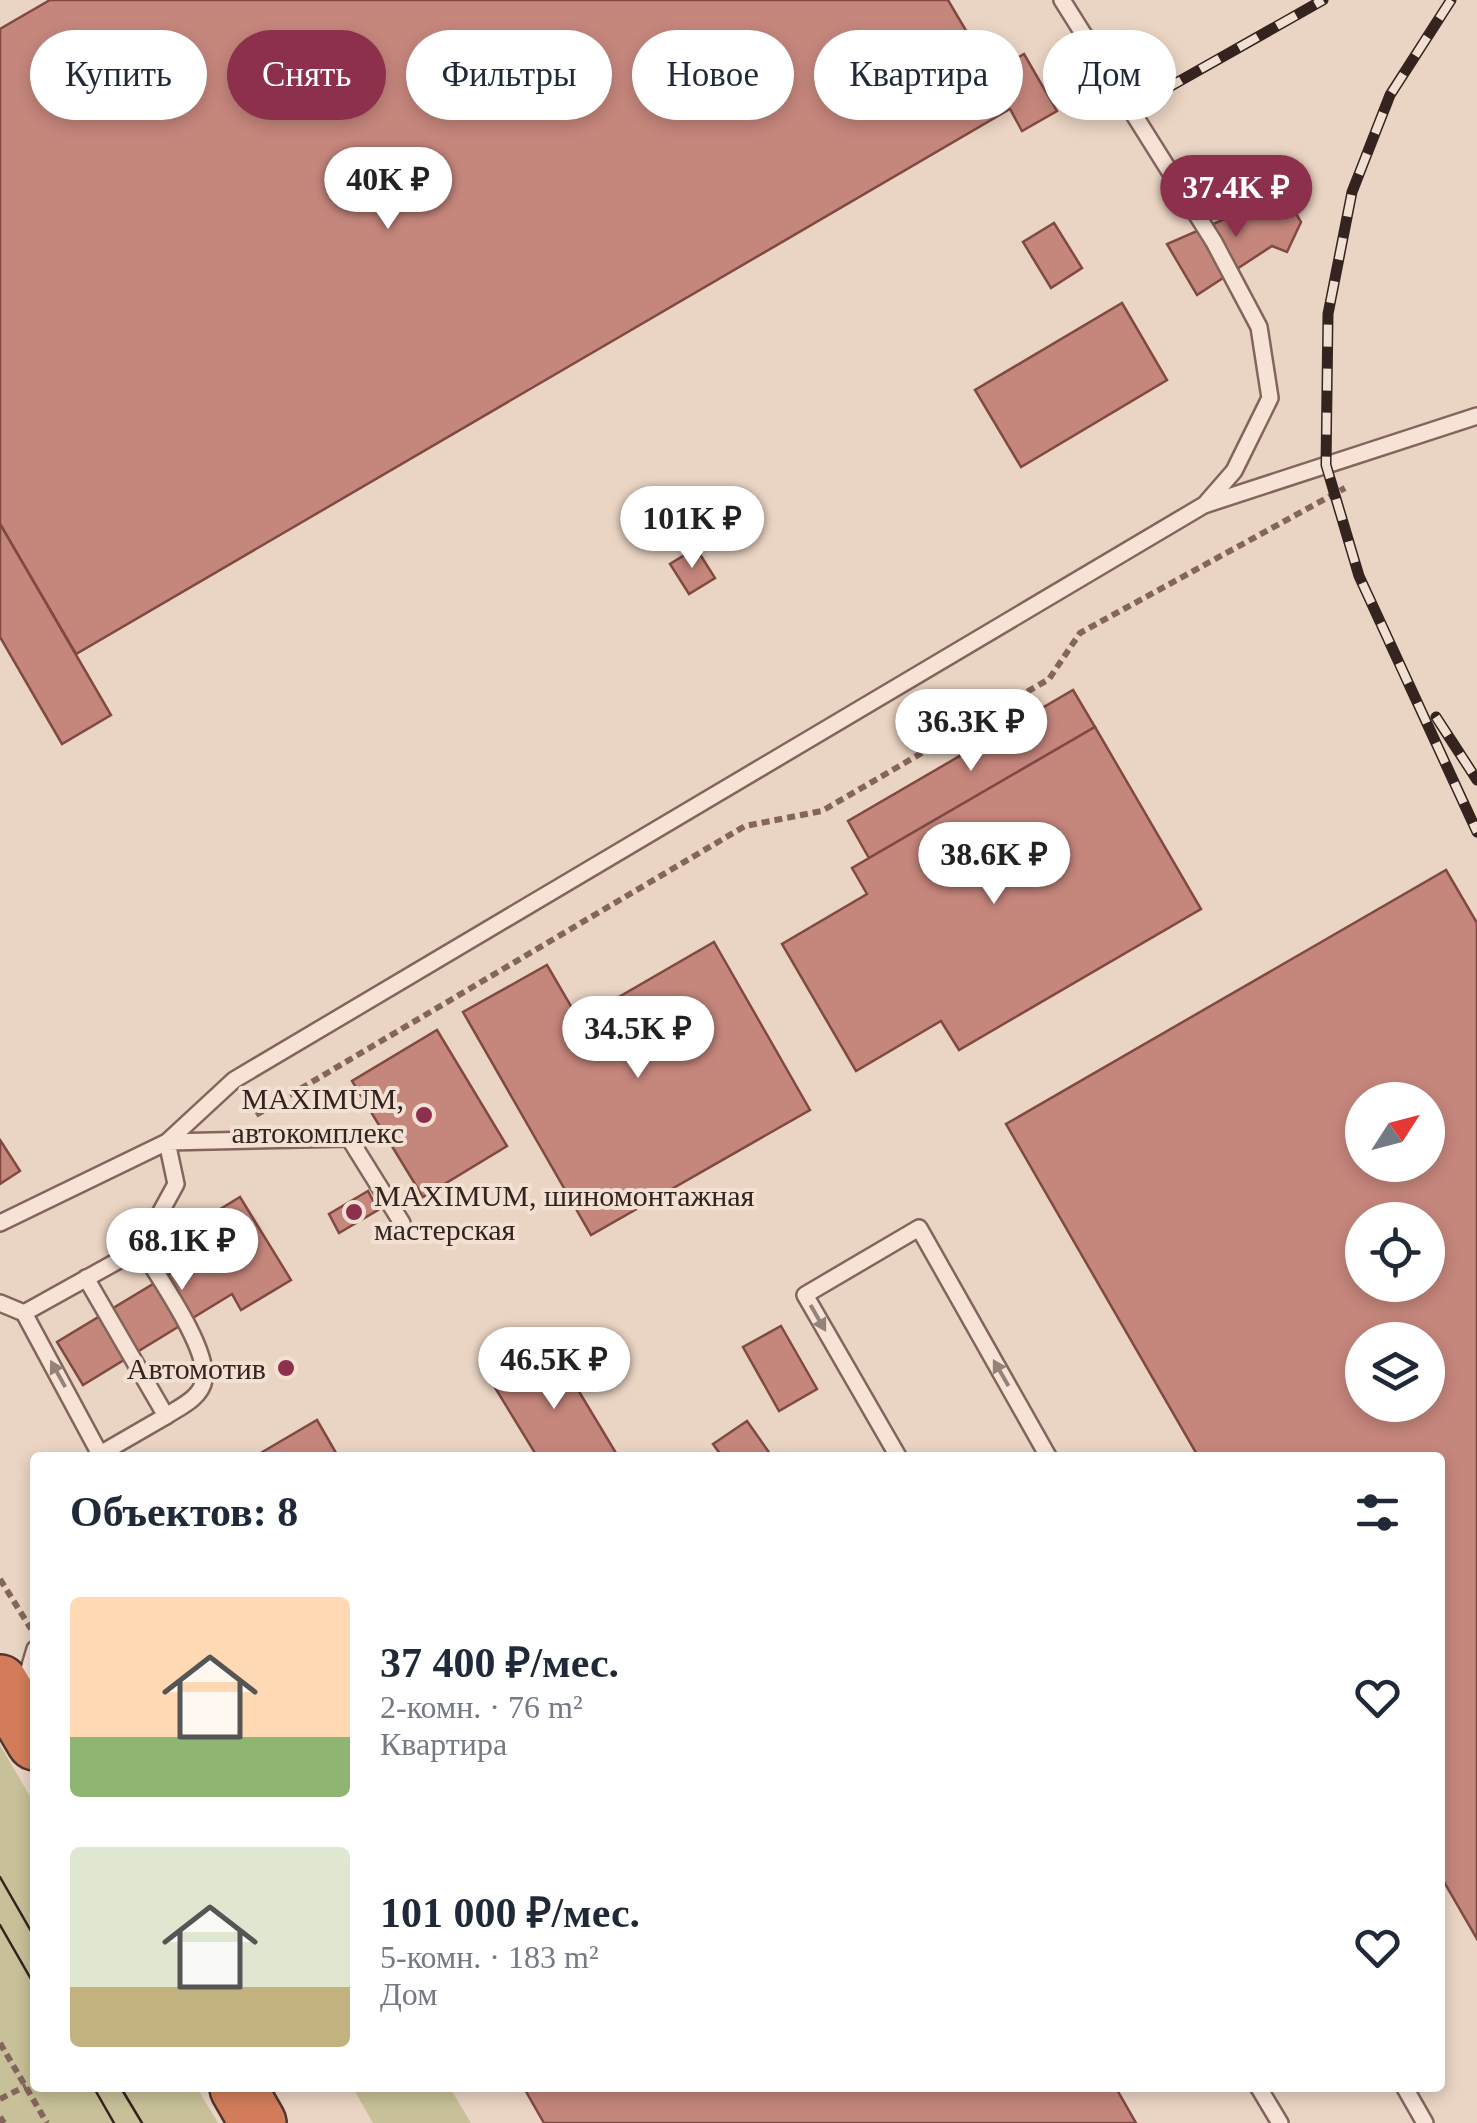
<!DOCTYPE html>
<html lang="ru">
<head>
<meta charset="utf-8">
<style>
	body { margin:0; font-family:Georgia,serif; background:#f2f2f3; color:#1f2937; height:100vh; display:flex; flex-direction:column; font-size:38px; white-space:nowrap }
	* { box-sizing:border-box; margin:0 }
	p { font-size:32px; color:#747a83 }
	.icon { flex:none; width:55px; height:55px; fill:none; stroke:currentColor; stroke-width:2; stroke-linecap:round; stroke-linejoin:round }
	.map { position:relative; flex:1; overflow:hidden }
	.drawer { position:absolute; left:30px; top:1452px; width:1415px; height:640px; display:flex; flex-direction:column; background:#fff; border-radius:10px; box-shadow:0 5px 15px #0003 }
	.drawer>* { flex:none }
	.top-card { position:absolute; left:30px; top:30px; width:1418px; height:90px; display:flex; gap:20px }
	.needle { width:65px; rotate:54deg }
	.tools { position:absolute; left:1345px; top:1082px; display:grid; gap:20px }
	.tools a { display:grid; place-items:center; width:100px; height:100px; border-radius:50%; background:#fff; box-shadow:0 5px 15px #0003; font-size:50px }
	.price { position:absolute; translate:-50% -85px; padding:0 22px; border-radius:35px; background:#fff; color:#222; font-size:32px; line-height:65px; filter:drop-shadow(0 2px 5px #0008) }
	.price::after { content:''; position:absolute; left:50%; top:60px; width:30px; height:22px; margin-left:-15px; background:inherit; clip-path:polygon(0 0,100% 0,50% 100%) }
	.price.current { background:#8d304b; color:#fff }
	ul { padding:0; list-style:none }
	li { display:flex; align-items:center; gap:30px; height:250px; padding:0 40px }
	li span { display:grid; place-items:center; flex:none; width:280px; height:200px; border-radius:10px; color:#555 }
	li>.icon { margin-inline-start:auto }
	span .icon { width:120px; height:120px; fill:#fffc; stroke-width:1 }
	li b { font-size:42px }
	h2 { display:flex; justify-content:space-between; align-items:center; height:120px; padding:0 40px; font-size:42px }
	.pill { padding:0 35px; border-radius:45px; background:#fff; box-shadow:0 5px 15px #0003; font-size:35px; line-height:90px }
	.pill.current { background:#8d304b; color:#fff }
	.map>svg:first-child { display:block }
	.green { fill:#c7c098 }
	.building { fill:#c5867c; stroke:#804a43; stroke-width:2.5; fill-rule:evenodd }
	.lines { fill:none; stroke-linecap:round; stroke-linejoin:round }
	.lane-casing { stroke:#83655c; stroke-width:20 }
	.highway-casing { stroke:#513630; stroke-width:60 }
	.path { stroke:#83655c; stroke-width:6; stroke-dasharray:8 5; stroke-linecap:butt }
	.lane { stroke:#f6e3d6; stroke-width:15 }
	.highway { stroke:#d37c5a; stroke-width:55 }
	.tram { stroke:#34231e; stroke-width:2.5 }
	.rail-casing { stroke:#34231e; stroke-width:11 }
	.rail { stroke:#f2e0d2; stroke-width:8; stroke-dasharray:22; stroke-linecap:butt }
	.oneway { fill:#95837a }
	.poi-dot { fill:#8d304b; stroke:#f2e0d2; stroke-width:4 }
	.labels { text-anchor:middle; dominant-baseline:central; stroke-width:8; stroke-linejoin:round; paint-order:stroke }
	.poi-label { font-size:30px; fill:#34231e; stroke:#f2e0d2; text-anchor:end }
</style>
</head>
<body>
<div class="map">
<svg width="1477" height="2123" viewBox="0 0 1477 2123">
	<rect width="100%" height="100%" fill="#ead4c3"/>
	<g class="green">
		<path d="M0 1745 35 1805V2088H197L218 2123H0Z"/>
		<path d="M353 2088H450L471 2123H373Z"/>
	</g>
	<g class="building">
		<path d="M50 0H948L991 73 1024 54 1057 111 1022 131 1010 109 76 654 0 524V29Z"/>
		<path d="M1254 189 1284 193 1301 222 1287 252 1272 246 1197 295 1167 244 1250 208Z"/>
		<path d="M1054 223 1082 268 1051 288 1023 242Z"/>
		<path d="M1122 303 1167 380 1021 467 975 390Z"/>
		<path d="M0 524 111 715 62 744 0 637Z"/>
		<path d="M696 548 715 578 689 594 670 564Z"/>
		<path d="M1073 690 1095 727 869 858 848 821Z"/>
		<path d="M1095 727 1201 909 959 1050 941 1021 856 1071 782 944 867 894 852 868Z"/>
		<path d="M1446 870 1477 923V1939L1440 1875V1458H1199L1006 1124ZM1362 1100H1428V1165H1362ZM1362 1220H1428V1285H1362ZM1362 1340H1428V1405H1362Z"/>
		<path d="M714 942 810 1110 591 1235 463 1012 547 965 579 1020Z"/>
		<path d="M437 1030 507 1146 423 1197 352 1081Z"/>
		<path d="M0 1140 20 1171 0 1184Z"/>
		<path d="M368 1191 378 1210 339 1233 329 1214Z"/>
		<path d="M240 1197 291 1280 241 1310 232 1294 83 1385 57 1342 206 1252 191 1227Z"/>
		<path d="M781 1326 817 1389 779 1411 743 1347Z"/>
		<path d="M554 1350 619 1458H538L494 1386Z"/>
		<path d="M317 1420 339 1458H252Z"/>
		<path d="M747 1421 773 1458H723L713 1444Z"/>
		<path d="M524 2088H1116L1136 2123H544Z"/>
	</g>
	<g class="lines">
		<g class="lane-casing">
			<g id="lane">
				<path d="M1062 0 1214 242 1259 327 1270 398 1234 471 1207 502"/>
				<path d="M0 1223 167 1142 234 1080 1204 505 1477 416"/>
				<path d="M86 1278 166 1416 102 1453"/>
				<path d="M0 1303 24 1313 102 1458"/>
				<path d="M24 1313 141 1248"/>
				<path d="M166 1416C180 1407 201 1398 204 1380 209 1348 158 1277 141 1248L176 1184 167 1142 349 1138 402 1223"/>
				<path d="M899 1458 805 1295 919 1228 1049 1458"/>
				<path d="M22 1693 35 1649"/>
				<path d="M1259 2088 1280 2123"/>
				<path d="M1405 2088 1425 2123"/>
			</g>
		</g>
		<g class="highway-casing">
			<g id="highway">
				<path d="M0 1683 35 1742"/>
				<path d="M238 2088 258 2123"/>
			</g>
		</g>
		<g class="path">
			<path d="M256 1115 745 826 822 811 1049 679 1080 633 1345 488"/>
			<path d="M0 1579 31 1629"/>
			<path d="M0 2043 47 2123"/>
			<path d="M0 2099 26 2086"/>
			<path d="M0 2117 4 2123"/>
		</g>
		<use href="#lane" class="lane"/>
		<use href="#highway" class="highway"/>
		<g class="tram">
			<path d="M0 1877 35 1938"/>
			<path d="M0 1925 35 1986"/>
			<path d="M94 2088 114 2123"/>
			<path d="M121 2088 142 2123"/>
		</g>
		<g class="rail-casing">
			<g id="rail">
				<path d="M1451 0 1390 95 1352 192 1328 314 1326 465 1359 576 1477 832"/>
				<path d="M1162 91 1323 0"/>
				<path d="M1436 717 1477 780"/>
			</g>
		</g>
		<use href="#rail" class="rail"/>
	</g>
	<defs><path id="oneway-solid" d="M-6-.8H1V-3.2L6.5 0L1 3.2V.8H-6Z" transform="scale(2.5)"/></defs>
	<g class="oneway">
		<use href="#oneway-solid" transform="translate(818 1318) rotate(60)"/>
		<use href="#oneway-solid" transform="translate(1001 1373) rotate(-120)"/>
		<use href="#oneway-solid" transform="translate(58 1374) rotate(-119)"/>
	</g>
	<g class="poi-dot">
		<circle cx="424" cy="1115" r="10"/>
		<circle cx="354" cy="1212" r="10"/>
		<circle cx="286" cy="1368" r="10"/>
	</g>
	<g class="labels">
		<g class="poi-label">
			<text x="404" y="1098">MAXIMUM,<tspan x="404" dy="34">автокомплекс</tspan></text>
			<text x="374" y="1195" text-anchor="start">MAXIMUM, шиномонтажная<tspan x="374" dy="34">мастерская</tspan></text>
			<text x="266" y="1368">Автомотив</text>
		</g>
	</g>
</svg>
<div class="tools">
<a><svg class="needle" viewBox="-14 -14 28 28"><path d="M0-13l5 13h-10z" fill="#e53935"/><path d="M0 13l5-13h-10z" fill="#747a83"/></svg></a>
<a><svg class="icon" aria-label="locate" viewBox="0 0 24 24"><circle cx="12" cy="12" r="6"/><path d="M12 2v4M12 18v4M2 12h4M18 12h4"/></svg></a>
<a><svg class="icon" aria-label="layers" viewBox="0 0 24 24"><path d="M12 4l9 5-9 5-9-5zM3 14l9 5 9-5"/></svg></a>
</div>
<b class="price" style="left:388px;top:232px">40K ₽</b>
<b class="price current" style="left:1236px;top:240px">37.4K ₽</b>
<b class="price" style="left:692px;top:571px">101K ₽</b>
<b class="price" style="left:971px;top:774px">36.3K ₽</b>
<b class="price" style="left:994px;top:907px">38.6K ₽</b>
<b class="price" style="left:638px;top:1081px">34.5K ₽</b>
<b class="price" style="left:182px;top:1293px">68.1K ₽</b>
<b class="price" style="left:554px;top:1412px">46.5K ₽</b>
<div class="top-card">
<a class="pill">Купить</a>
<a class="pill current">Снять</a>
<a class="pill">Фильтры</a>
<a class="pill">Новое</a>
<a class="pill">Квартира</a>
<a class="pill">Дом</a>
</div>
<section class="drawer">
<h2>Объектов: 8<svg class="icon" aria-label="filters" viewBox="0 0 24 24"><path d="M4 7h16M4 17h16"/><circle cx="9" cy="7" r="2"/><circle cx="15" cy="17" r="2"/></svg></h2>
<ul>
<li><span style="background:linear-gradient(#ffd9b3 70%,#8fb573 0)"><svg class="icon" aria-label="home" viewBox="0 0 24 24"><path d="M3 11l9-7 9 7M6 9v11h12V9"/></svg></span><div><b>37 400 ₽/мес.</b><p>2-комн. · 76 m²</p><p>Квартира</p></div><svg class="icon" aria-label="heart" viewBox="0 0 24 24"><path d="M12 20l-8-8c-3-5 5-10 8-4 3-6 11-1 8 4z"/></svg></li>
<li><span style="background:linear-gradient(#dfe7d0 70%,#c2b280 0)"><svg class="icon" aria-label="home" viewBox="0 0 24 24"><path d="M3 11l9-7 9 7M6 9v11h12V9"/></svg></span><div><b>101 000 ₽/мес.</b><p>5-комн. · 183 m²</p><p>Дом</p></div><svg class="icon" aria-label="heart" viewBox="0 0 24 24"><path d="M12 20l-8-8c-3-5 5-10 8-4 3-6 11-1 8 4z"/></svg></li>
</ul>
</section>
</div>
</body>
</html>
